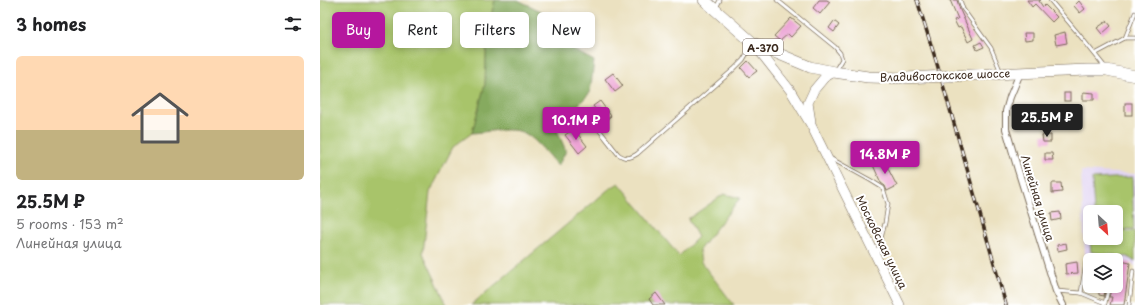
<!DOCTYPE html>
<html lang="en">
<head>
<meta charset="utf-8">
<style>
	body { margin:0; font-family:"Playpen Sans",sans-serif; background:#f6f6f6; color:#202124; height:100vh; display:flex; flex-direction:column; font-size:15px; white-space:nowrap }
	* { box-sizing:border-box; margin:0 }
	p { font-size:13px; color:#757577 }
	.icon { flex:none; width:22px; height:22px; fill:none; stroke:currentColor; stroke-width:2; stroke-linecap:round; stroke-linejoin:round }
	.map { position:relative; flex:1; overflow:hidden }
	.drawer { display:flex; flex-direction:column; background:#fff; width:320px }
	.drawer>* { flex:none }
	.hud { position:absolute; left:12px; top:12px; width:380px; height:36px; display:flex; gap:8px }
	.needle { width:26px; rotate:154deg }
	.controls { position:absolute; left:763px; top:205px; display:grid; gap:8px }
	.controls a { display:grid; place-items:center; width:40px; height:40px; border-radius:6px; background:#fff; box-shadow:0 2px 6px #0003; font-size:20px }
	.price { position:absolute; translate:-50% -34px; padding:0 9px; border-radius:4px; background:#b5179e; color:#fff; font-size:13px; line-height:26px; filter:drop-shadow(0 1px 2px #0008) }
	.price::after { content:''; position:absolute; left:50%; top:24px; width:12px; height:9px; margin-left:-6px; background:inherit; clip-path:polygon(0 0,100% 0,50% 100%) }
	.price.current { background:#222; color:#fff }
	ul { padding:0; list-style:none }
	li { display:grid; align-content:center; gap:8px; height:212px; padding:0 16px }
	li+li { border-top:1px solid #e0e0e0 }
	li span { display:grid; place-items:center; height:124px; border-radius:6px; color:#555 }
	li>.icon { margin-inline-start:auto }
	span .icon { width:72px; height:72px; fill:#fffc; stroke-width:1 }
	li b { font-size:17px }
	h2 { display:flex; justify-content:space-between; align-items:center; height:48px; padding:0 16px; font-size:17px }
	.tag { padding:0 14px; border-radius:6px; background:#fff; box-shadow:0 2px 6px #0003; font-size:14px; line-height:36px }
	.tag.current { background:#b5179e; color:#fff }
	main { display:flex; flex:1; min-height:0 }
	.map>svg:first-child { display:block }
	.built { fill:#e1d4f3; fill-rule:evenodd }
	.green { fill:#a8c46b; stroke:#727744 }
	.forest { fill:#86aa5f; stroke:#606a3e }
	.building { fill:#eca3d4 }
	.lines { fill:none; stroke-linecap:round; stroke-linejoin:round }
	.lane-casing { stroke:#796a57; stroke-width:4.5 }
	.street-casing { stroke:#796a57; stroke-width:8 }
	.primary-casing { stroke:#796a57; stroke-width:10 }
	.highway-casing { stroke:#796a57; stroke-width:12 }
	.lane { stroke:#fff; stroke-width:3 }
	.street { stroke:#fff; stroke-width:6 }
	.primary { stroke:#fff; stroke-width:9 }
	.highway { stroke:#fff; stroke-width:11 }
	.rail-casing { stroke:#3b2a1e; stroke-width:3.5 }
	.rail { stroke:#fff; stroke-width:2; stroke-dasharray:6; stroke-linecap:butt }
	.highway-bridge-casing { stroke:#796a57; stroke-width:12; stroke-linecap:butt }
	.highway-bridge { stroke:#fff; stroke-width:11 }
	.labels { text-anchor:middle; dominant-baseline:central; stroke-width:4; stroke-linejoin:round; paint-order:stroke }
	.shield { fill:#fff; stroke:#766a62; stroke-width:1 }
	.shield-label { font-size:10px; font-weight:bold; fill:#3b2a1e }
	.street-label { font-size:11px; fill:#3b2a1e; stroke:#fff }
</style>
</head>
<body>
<main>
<section class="drawer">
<h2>3 homes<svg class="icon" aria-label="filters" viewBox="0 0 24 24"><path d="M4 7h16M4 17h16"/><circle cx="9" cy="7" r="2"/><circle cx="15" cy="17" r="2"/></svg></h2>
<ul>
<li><span style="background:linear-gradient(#ffd9b3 60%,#c2b280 0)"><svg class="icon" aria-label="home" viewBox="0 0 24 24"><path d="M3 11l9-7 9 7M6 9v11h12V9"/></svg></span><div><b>25.5M ₽</b><p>5 rooms · 153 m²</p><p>Линейная улица</p></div></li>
</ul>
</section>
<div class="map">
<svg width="815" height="305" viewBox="0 0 815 305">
	<rect width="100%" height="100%" fill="#fff"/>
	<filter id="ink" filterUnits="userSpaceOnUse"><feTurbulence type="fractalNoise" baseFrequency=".025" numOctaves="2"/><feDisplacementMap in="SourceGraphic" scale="8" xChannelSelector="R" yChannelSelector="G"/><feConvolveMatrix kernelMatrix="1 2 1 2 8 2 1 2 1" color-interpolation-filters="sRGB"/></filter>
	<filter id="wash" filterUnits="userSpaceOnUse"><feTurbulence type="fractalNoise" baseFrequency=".012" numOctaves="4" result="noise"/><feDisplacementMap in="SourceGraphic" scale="16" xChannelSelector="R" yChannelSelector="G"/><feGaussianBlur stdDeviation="0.9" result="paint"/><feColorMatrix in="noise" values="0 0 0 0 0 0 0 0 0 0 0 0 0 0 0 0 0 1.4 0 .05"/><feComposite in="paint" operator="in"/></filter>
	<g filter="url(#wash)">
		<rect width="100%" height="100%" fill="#ebe1c0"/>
		<path class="built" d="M761 171 815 174V266L810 263 794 259 765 256ZM770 212H796V238H770Z"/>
		<g class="green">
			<path d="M0 0H175L167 33 165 84 152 133 133 147 110 192 103 253 127 305H0Z"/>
			<path d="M812 177 814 229 796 230V212H774L772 179Z"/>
			<path d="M299 183 359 256 378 237 368 219 404 194 420 198 379 250 381 262 414 305H151L289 189Z"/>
			<path d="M815 231V262L808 257 771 252 769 232 770 238H796V232Z"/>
		</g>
		<path class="forest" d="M175 0H198L248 24 259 32 250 48 274 61 270 93 251 112 237 130 246 151 238 166C228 156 213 134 199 131 184 128 167 132 152 133L165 84 167 33Z"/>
		<g id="blocks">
			<g class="building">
				<path d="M499 0H507L510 2 500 14 493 8Z"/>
				<path d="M630 0H637L640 10 653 39 648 42 641 27 638 28 634 20 638 19Z"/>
				<path d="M707 0H721L719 1 723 7 725 5 737 17 732 22 715 4 712 7Z"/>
				<path d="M759 1 765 9 760 13 754 6Z"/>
				<path d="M471 18 481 26 471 37 468 34 460 41 454 36Z"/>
				<path d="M514 21 519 25 514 32 509 28Z"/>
				<path d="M787 21 791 26 782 34 777 28Z"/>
				<path d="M745 32 747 43 736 45 734 35Z"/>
				<path d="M704 33H713V40L705 41Z"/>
				<path d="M661 42 664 47 657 50 655 45Z"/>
				<path d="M428 61 437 71 429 77 421 68Z"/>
				<path d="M293 73 303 86 295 92 285 79Z"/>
				<path d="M763 92 774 93V100H763Z"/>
				<rect x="744" y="93" width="6" height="8"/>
				<path d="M280 101 291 116 282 123 279 118 281 117 273 106Z"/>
				<rect x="805" y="103" width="7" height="12"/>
				<path d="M254 129 267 146 259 153 245 135Z"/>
				<path d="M722 135H731V142H723Z"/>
				<path d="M725 153H732L733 160H725Z"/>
				<path d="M563 159 577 186 567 191 565 186 561 183 553 165Z"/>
				<path d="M732 183H741L742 192 732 193Z"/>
				<path d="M740 212 741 219 732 221 731 213Z"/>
				<path d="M746 243 747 249 738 251 737 245Z"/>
				<path d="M796 260 810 263 804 305H790L792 297H789L792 286H796Z"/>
				<path d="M757 262 758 273 746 274 745 264Z"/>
				<path d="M773 286H786L784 296 779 295V292L772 291Z"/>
				<path d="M336 293 345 305H333L329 299Z"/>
			</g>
		</g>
	</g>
	<g filter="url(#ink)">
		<use href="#blocks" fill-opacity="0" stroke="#796a57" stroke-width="1"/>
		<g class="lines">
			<g class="lane-casing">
				<g id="lane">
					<path d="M457 0 515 47 520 53 522 59 516 69"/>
					<path d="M640 0 643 9 671 48 680 70"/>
					<path d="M730 0 757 32 785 67"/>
					<path d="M396 8 400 0"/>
					<path d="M805 38 815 13"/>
					<path d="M775 54 805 38H815"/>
					<path d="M266 113 298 154C305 159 309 159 317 154L414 69 423 60 432 45"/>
					<path d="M510 158 550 180 563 188 568 204 565 223 557 254"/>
					<path d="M736 291 761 293 785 303 784 305"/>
					<path d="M761 293 766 262"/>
					<path d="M785 303 789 286"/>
					<path d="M809 305 813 271"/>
				</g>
			</g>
			<g class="street-casing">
				<path id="street" d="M700 73 690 97 686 111V129L698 170 736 291 743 305"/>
			</g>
			<g class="primary-casing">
				<g id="primary">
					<path d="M433 43 470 90 491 125 580 305"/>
					<path d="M491 122 488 103 494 90 504 78 514 72"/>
				</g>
			</g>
			<g class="highway-casing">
				<g id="highway">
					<path d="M384 0 433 43 490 67 514 72 548 77 584 78"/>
					<path d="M673 74 767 70H787L815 76"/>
				</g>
			</g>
			<use href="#lane" class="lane"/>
			<use href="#street" class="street"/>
			<use href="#primary" class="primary"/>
			<use href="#highway" class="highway"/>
			<g class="rail-casing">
				<path id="rail" d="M597 0 617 64 686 305"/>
			</g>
			<use href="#rail" class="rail"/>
			<g class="highway-bridge-casing">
				<path id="highway-bridge" d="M584 78 673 74"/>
			</g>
			<use href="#highway-bridge" class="highway-bridge"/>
		</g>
	</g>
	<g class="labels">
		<rect class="shield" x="423" y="39" width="40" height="16" rx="3"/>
		<g class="shield-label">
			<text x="443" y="47">А-370</text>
		</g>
		<g class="street-label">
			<text transform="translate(625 75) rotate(-2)">Владивостокское шоссе</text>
			<text transform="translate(718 198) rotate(73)">Линейная улица</text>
			<text transform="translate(562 242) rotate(64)">Московская улица</text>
		</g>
	</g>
</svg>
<div class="controls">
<a><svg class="needle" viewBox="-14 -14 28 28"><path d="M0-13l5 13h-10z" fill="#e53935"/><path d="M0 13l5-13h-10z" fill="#757577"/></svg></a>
<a><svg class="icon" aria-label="layers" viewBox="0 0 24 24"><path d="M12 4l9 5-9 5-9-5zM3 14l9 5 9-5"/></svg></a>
</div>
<b class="price current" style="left:727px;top:138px">25.5M ₽</b>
<b class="price" style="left:256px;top:141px">10.1M ₽</b>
<b class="price" style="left:565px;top:175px">14.8M ₽</b>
<div class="hud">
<a class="tag current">Buy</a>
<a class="tag">Rent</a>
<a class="tag">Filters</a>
<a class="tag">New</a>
</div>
</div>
</main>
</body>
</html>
